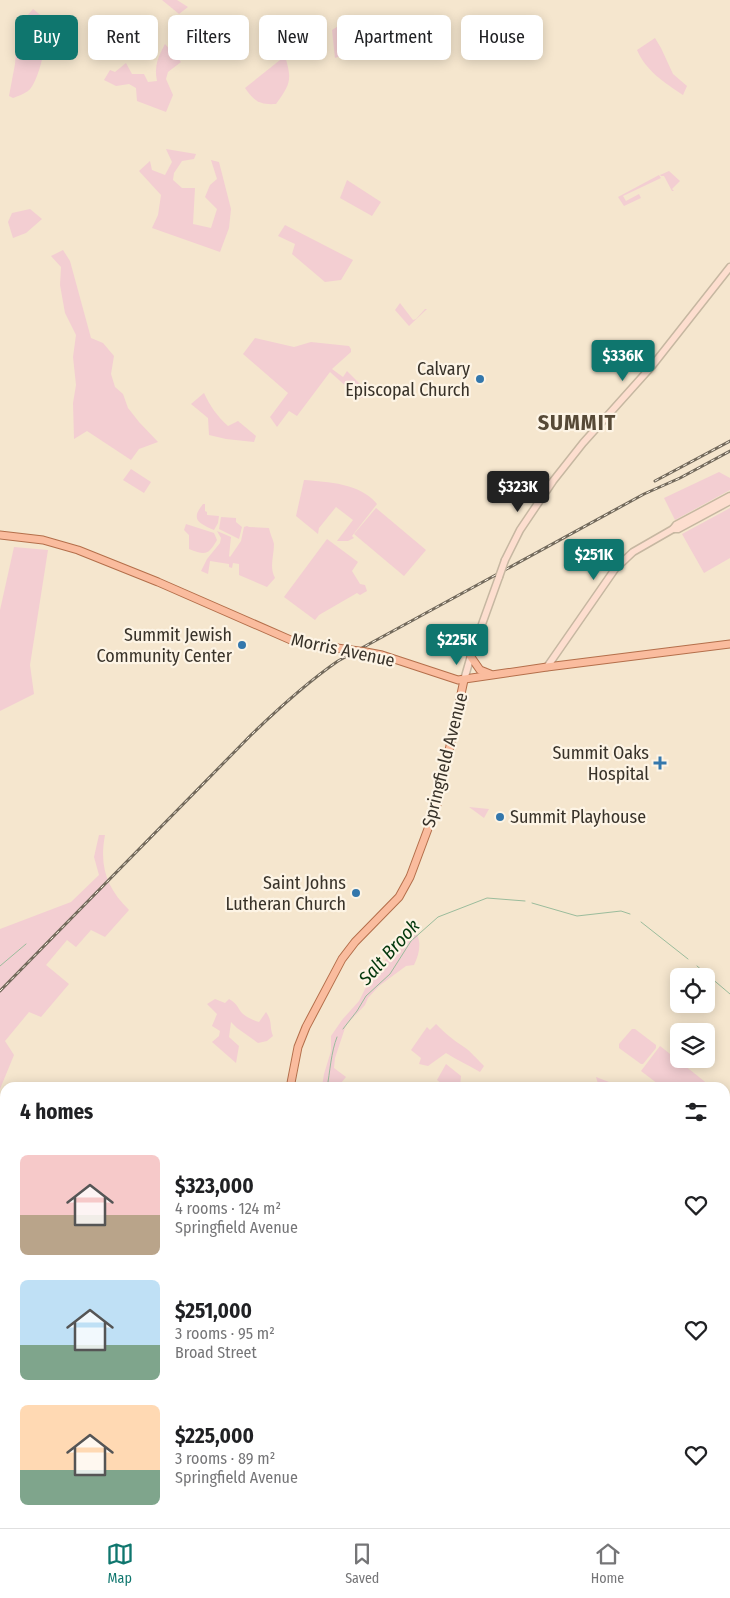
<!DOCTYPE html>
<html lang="en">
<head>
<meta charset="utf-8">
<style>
	body { margin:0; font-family:"Fira Sans Condensed",sans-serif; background:#f2f2f2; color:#202124; height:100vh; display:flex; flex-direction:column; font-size:19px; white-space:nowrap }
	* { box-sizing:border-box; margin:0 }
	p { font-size:16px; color:#757577 }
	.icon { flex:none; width:28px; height:28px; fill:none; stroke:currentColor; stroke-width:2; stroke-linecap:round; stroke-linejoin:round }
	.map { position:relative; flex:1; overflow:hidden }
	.panel { position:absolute; left:0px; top:1082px; width:730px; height:446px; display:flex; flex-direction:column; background:#fff; border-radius:15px 15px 0 0; box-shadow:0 2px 12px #0003 }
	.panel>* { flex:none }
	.guide { position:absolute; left:15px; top:15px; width:700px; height:45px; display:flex; gap:10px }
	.tools { position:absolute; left:670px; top:968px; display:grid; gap:10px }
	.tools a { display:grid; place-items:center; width:45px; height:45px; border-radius:8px; background:#fff; box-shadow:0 2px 12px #0003; font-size:25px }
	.price { position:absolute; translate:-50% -42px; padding:0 11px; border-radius:5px; background:#0f766e; color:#fff; font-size:16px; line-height:32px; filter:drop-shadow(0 1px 2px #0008) }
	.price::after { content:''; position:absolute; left:50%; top:30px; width:15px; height:11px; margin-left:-8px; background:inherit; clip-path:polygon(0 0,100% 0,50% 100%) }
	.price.selected { background:#222; color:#fff }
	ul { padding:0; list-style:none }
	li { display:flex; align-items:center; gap:15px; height:125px; padding:0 20px }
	li span { display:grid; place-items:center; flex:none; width:140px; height:100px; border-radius:8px; color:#555 }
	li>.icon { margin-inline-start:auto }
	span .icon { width:60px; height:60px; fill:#fffc; stroke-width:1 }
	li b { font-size:21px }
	h2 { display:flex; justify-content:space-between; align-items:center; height:60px; padding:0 20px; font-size:21px }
	.pill { padding:0 18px; border-radius:8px; background:#fff; box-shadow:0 2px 12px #0003; font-size:18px; line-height:45px }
	.pill.selected { background:#0f766e; color:#fff }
	.tab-bar { display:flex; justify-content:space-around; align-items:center; height:70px; border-top:1px solid #e0e0e0; background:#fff; font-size:14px; color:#757577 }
	.tab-bar a { display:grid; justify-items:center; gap:2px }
	.tab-bar .selected { color:#0f766e }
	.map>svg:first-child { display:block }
	.green { fill:#f3ced2 }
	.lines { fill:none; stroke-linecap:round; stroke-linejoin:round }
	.stream { stroke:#9bbc9c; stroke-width:1 }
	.secondary-casing { stroke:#c6b7a1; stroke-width:9 }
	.primary-casing { stroke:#b46f4b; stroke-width:9 }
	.secondary { stroke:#fddecf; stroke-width:6 }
	.primary { stroke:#fabc9e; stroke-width:7 }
	.rail-casing { stroke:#736a5c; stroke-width:3 }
	.rail { stroke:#fdf4e5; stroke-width:1; stroke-dasharray:4; stroke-linecap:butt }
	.secondary-bridge-casing { stroke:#c6b7a1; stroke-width:9; stroke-linecap:butt }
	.primary-bridge-casing { stroke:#b46f4b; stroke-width:9; stroke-linecap:butt }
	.secondary-bridge { stroke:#fddecf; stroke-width:6 }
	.primary-bridge { stroke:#fabc9e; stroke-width:7 }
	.poi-dot { fill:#3377ac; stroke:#fdf4e5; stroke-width:2 }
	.labels { text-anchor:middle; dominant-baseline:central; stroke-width:4.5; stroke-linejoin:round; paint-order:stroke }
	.poi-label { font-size:18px; fill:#383229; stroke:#fdf4e5; text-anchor:end }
	.street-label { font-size:18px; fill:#383229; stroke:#fdf4e5 }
	.water-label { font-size:19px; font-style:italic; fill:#02370c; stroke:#fdf4e5 }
	.district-label { font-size:22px; font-weight:bold; letter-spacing:1px; fill:#564936; stroke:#fdf4e5 }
</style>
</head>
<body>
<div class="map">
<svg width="730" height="1528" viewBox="0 0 730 1528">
	<rect width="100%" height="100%" fill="#f5e6ce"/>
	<g class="green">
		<path d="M162 0H177L188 7 179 14Z"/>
		<path d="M33 9 49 22C47 37 40 82 28 91 24 94 18 96 13 98L9 96C11 85 13 75 15 64 18 38 13 31 33 9Z"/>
		<path d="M363 20 382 24 383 39 366 37 355 55 350 53 335 58 332 30 340 25 358 24Z"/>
		<path d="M655 38 661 48 673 74 687 86 683 95C665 83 646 71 637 50Z"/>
		<path d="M165 44 181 62 168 72 166 79 173 95 166 112 137 101 136 88 129 84 116 86 104 80 110 70 115 72 126 63 132 74H144L148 82 157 81C154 66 158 57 165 44Z"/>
		<path d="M285 56C292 80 291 83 276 104 259 105 254 101 245 88Z"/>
		<path d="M166 149 196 154 194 159 182 161 174 173 173 180 182 188H195L193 224 211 228 217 209 205 197 210 185 217 179 211 160 219 162 231 209 229 228 220 252 152 228 158 215 161 195 139 171 150 161 152 170 165 175 172 162Z"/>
		<path d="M669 171 680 181 672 189 674 191H672L664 176H661L660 175Z"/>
		<path d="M659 175 661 178 623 196 626 201 639 194 641 198 624 206 618 197Z"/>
		<path d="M347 180 381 202 372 216 340 198Z"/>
		<path d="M30 209 42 219 26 233 13 238 8 222 12 213Z"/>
		<path d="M285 225 353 260 341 280 325 282 292 254 295 244 278 236Z"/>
		<path d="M63 250 70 261 91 338 103 343 114 356 111 374 115 387 123 394 128 408 139 422 158 442 139 449 131 460 87 431 74 439 73 403 76 385 73 357 76 335 65 313 60 285 61 267 51 256Z"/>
		<path d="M400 303 413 320 416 319 425 309H427L409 326 395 310Z"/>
		<path d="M255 338 294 347 311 342 349 346 351 349V352L332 369 343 377 347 371 372 396 356 399 348 388 330 372 297 416 289 411 277 427 270 417 288 393 243 354Z"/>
		<path d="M204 393C210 406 217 416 228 426L238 421 256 436 254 442 226 439 209 435 208 418 191 404Z"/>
		<path d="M131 469 151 482 144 493 123 480Z"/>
		<path d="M719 472 730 478V490L675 520 664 498Z"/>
		<path d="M304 480C328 482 360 483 377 504L352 536 354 538 348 541H337L353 520 336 507 319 528 318 534 296 516Z"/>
		<path d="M203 504H205V511L207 512V515L219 516 218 523 214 530C199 523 190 520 203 504Z"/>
		<path d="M376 508 426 550 404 576 354 534Z"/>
		<path d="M730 508V558L704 573 682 534Z"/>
		<path d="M221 517 236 518V522L242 527 239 539 219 529Z"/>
		<path d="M186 524 214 533 217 540C208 556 205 555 189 549V535L184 530Z"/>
		<path d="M247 526 249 527 269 528C270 534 273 539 274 544 274 556 269 567 275 578L267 587 239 575V564L233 563 232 568 229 567V564L210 561 208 574 201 571 207 559 220 543 221 538 217 531 231 537 229 556 230 557 241 541 244 527Z"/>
		<path d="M327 539 358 562 352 571 360 584 365 585 367 591 360 595 357 593 319 615 315 620 284 597Z"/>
		<path d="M14 547 48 550 30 665 34 694 0 711V610Z"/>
		<path d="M469 807 489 809 484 818Z"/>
		<path d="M99 835H105C99 867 107 888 129 910L105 937 91 930 76 947 67 940 46 965 69 984 41 1017 29 1012 5 1041 14 1055 0 1089V929L71 902 99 875 94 857Z"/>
		<path d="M412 928C423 938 420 953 414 965L406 966 379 986 368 998 365 1005 346 1025 335 1058 334 1068 346 1077 341 1083 346 1087H322L324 1074 331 1051V1036L342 1020 359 1001 368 983 384 963 393 944 406 930Z"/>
		<path d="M215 999 225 1003 229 999C239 1005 237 1008 243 1014 248 1018 253 1020 259 1022L266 1012C273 1022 269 1026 273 1036L267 1041 258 1043 237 1028 231 1022 229 1037 239 1046 236 1063 212 1042 219 1036 220 1031 212 1026 217 1014 207 1004Z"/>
		<path d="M436 1024C445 1033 453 1040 464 1047 468 1049 479 1061 484 1066L480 1072C468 1065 457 1060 446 1053L428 1066 419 1064 421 1058 411 1050 427 1027 430 1030Z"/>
		<path d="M632 1029H635L656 1045V1048L643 1064H641L619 1048V1044Z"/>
		<path d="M660 1046 709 1085 712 1087H662L641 1071Z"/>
		<path d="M446 1064 461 1076 460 1087H446L437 1080Z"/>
		<path d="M596 1077 622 1087H599Z"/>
		<path d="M725 1160 730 1162 729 1210 725 1208Z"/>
		<path d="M166 1524H217L213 1528H163Z"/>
		<path d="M221 1524H283L279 1528H217Z"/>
	</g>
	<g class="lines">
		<g class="stream">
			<path d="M532 903 577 916 621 911 630 914"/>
			<path d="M641 922 688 959"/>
			<path d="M0 966 26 944"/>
			<path d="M697 966 730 994"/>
			<path d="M343 1029 357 1011 366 996 390 974 411 941 438 917 487 898 525 901"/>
			<path d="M327 1088C330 1072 331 1052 337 1037"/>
			<path d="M180 1528 185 1524"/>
		</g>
		<g class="secondary-casing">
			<g id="secondary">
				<path d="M673 529H678L730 501"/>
				<path d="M505 560 520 530 553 481 583 443 652 366 730 267"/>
				<path d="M547 667 615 569 633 552 673 529 676 525 730 496"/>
				<path d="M464 680 472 652 499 577"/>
			</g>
		</g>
		<g class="primary-casing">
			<g id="primary">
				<path d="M0 535 43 540 78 550 158 582 293 641 337 648"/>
				<path d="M366 652 382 655 458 680 547 667 730 644"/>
				<path d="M471 657 480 670 490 674"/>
				<path d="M290 1088 298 1047 306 1027 342 959 355 942 399 897 410 877 438 802 464 680"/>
				<path d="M110 1528 113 1524"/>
			</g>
		</g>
		<use href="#secondary" class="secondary"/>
		<use href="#primary" class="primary"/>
		<g class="rail-casing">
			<g id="rail">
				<path d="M655 481 730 441"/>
				<path d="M0 991 251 735C279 708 306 683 338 661L644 494 680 478 730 451"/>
			</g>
		</g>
		<use href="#rail" class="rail"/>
		<g class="secondary-bridge-casing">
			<path id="secondary-bridge" d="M499 577 505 560"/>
		</g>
		<g class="primary-bridge-casing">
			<path id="primary-bridge" d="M337 648 366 652"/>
		</g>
		<use href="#secondary-bridge" class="secondary-bridge"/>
		<use href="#primary-bridge" class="primary-bridge"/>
	</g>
	<g class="poi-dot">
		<circle cx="480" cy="379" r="5"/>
		<circle cx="242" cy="645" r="5"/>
		<path d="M657.5 755.5h5v5h5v5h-5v5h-5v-5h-5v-5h5z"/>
		<circle cx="500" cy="817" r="5"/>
		<circle cx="356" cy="893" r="5"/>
	</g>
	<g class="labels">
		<g class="poi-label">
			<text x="470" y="369">Calvary<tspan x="470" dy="21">Episcopal Church</tspan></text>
			<text x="232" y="635">Summit Jewish<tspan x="232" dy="21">Community Center</tspan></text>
			<text x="649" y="753">Summit Oaks<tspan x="649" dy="21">Hospital</tspan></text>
			<text x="510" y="817" text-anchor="start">Summit Playhouse</text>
			<text x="346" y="883">Saint Johns<tspan x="346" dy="21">Lutheran Church</tspan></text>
		</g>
		<g class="street-label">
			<text transform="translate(343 650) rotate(12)">Morris Avenue</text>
			<text transform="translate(445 760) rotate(-76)">Springfield Avenue</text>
		</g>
		<g class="water-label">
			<text transform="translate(389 952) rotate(-48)">Salt Brook</text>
		</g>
		<g class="district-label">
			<text x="577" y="422">SUMMIT</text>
		</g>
	</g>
</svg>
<div class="tools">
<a><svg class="icon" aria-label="locate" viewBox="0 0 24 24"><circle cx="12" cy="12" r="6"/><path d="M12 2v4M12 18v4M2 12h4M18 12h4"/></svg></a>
<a><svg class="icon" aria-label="layers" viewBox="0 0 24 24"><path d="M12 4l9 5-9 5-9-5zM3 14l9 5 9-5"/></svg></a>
</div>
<b class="price" style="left:623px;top:382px">$336K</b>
<b class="price selected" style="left:518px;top:513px">$323K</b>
<b class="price" style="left:594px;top:581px">$251K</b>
<b class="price" style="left:457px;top:666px">$225K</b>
<div class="guide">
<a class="pill selected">Buy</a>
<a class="pill">Rent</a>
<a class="pill">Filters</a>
<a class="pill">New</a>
<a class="pill">Apartment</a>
<a class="pill">House</a>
</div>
<section class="panel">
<h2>4 homes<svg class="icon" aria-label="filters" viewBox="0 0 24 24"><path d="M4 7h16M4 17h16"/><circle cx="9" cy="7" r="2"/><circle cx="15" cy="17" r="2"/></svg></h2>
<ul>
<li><span style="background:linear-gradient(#f6c9c9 60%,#b9a48a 0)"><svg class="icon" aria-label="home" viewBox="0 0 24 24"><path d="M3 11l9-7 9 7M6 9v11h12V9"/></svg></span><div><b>$323,000</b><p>4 rooms · 124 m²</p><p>Springfield Avenue</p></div><svg class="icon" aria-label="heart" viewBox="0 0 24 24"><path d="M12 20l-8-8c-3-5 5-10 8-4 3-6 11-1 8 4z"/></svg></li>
<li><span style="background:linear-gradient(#bfe0f5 65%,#7fa58c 0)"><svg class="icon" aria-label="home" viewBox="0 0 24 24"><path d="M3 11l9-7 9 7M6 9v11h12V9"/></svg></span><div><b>$251,000</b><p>3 rooms · 95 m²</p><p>Broad Street</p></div><svg class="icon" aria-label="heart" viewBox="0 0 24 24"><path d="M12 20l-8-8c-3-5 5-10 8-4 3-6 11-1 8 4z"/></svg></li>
<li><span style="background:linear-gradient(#ffd9b3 65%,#7fa58c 0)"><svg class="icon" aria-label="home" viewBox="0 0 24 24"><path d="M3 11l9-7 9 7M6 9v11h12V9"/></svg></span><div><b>$225,000</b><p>3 rooms · 89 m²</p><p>Springfield Avenue</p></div><svg class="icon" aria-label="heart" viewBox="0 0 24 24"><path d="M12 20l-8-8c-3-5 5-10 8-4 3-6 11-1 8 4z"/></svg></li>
</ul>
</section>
</div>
<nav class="tab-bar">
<a class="selected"><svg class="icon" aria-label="map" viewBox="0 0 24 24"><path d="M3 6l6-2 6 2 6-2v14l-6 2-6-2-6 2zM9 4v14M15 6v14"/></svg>Map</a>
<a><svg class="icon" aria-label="saved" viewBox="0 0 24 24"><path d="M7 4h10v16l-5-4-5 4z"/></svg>Saved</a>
<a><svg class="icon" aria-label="home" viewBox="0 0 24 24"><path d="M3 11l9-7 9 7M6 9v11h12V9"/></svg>Home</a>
</nav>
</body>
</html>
